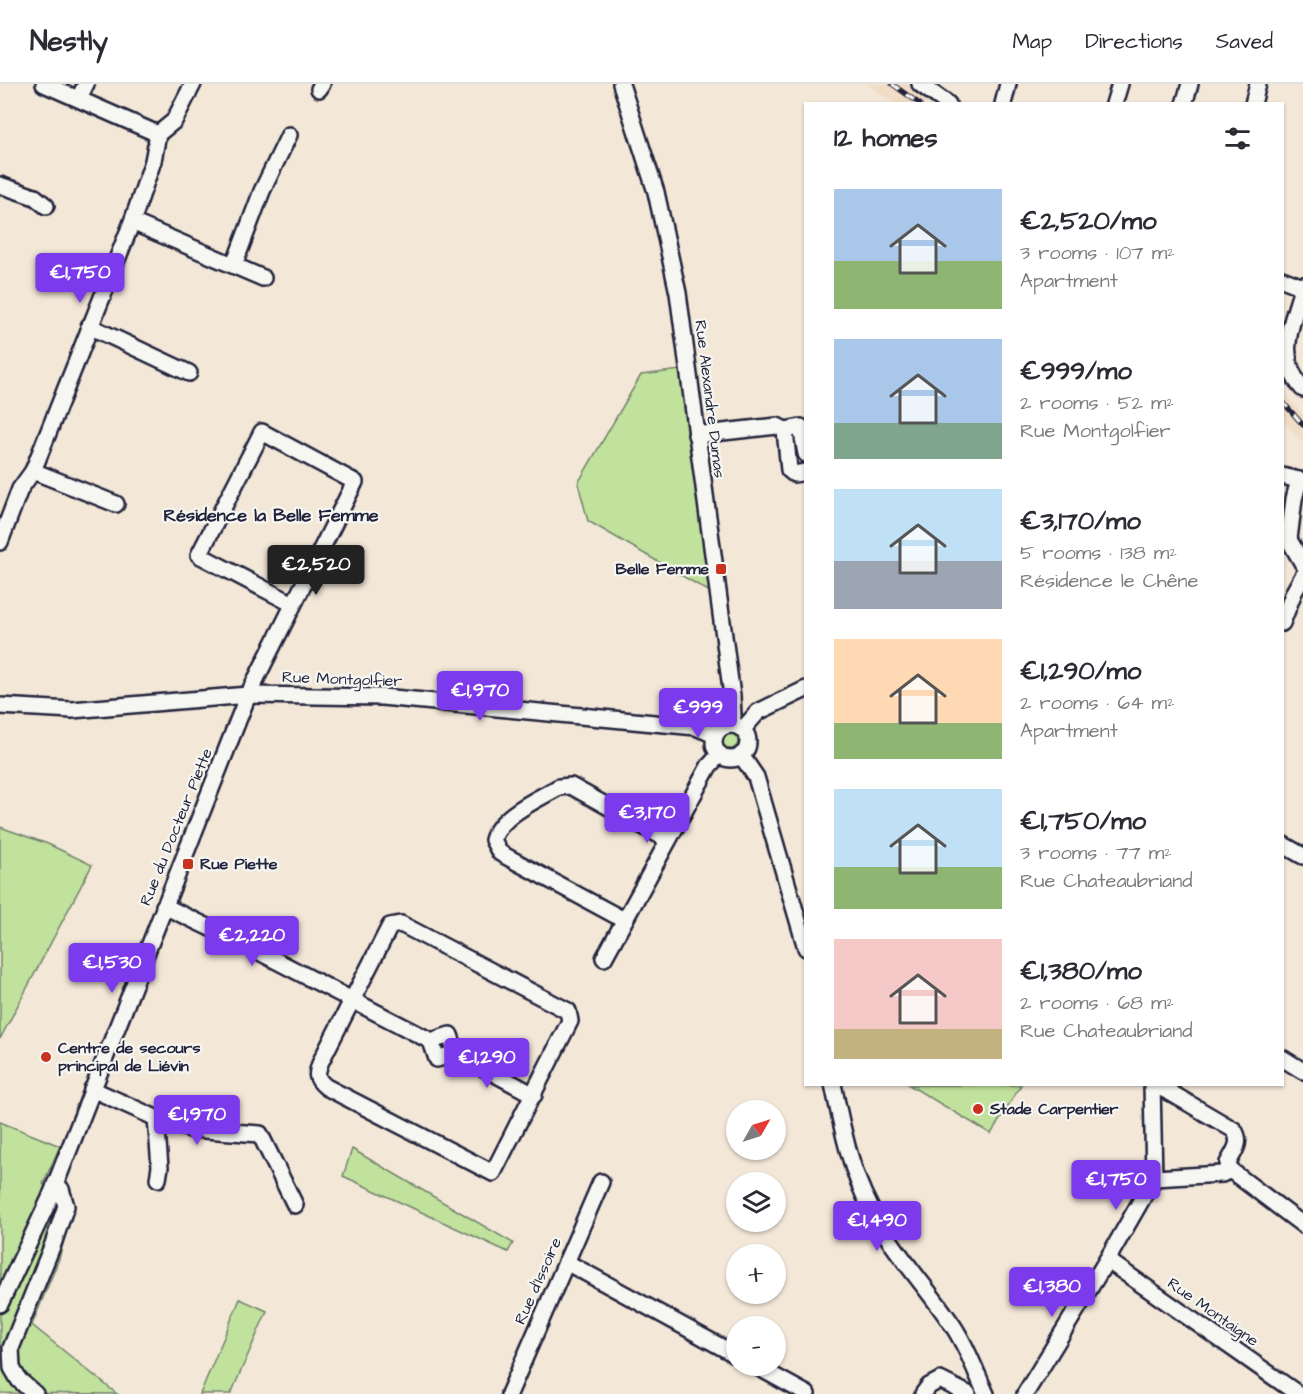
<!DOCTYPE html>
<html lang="en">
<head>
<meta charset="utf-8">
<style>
	body { margin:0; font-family:"Architects Daughter",sans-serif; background:#f2f2f3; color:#2b2b33; height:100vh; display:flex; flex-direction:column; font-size:22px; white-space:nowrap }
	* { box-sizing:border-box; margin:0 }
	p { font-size:20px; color:#7c7c81 }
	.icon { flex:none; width:33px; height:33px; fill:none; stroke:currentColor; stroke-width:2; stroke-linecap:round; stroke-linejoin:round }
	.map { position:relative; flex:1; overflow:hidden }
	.panel { position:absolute; left:804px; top:18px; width:480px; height:984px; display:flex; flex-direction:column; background:#fff; border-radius:0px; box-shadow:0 2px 4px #0004 }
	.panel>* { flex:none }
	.needle { width:39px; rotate:51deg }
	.fabs { position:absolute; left:726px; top:1016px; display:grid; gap:12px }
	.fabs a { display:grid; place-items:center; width:60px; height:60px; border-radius:50%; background:#fff; box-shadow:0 2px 4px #0004; font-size:30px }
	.price { position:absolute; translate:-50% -51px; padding:0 14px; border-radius:6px; background:#7c3aed; color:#fff; font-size:20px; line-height:39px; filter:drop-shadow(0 2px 3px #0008) }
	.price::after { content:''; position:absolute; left:50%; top:36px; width:18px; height:14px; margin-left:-9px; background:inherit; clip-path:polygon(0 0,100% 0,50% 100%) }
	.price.on { background:#222; color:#fff }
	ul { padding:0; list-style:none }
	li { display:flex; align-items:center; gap:18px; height:150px; padding:0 30px }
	li span { display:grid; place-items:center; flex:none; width:168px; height:120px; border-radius:0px; color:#555 }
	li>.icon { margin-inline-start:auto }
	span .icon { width:72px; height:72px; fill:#fffc; stroke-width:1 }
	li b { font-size:26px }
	h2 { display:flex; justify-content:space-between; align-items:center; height:72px; padding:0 30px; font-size:26px }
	header { display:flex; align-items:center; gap:36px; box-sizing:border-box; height:84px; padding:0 30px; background:#fff; border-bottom:2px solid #e1e1e2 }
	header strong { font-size:28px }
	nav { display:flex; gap:33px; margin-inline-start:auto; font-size:21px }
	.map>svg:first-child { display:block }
	.built { fill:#f1dcc6 }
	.green { fill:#c0e29c; stroke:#71826c; stroke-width:1.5 }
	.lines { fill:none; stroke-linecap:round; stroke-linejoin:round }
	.minor-casing { stroke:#22223b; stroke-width:20 }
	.minor { stroke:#f6f6f2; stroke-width:15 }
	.rail-casing { stroke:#22223b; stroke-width:5 }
	.rail { stroke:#f6f6f2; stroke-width:3; stroke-dasharray:9; stroke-linecap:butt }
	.poi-dot { fill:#c8321e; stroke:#f6f6f2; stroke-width:2 }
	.labels { text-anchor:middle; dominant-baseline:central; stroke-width:4.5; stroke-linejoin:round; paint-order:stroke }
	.street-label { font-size:16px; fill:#22223b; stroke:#f6f6f2 }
	.poi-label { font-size:16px; font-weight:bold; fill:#22223b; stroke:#f6f6f2; text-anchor:start }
	.neighbourhood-label { font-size:18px; font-weight:bold; fill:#22223b; stroke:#f6f6f2 }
</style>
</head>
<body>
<header>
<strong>Nestly</strong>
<nav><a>Map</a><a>Directions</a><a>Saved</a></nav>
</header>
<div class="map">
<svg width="1303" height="1310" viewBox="0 0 1303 1310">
	<rect width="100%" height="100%" fill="#f3e7d8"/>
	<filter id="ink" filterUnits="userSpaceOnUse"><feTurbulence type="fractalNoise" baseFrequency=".0167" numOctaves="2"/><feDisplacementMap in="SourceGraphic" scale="12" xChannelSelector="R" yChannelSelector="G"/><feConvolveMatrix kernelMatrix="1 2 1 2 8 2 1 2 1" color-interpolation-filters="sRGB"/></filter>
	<g filter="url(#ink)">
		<g class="built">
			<path d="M867 0H910L938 19H894Z"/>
			<path d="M1282 307 1303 330V359L1283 336Z"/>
		</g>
		<g class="green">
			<path d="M680 286 711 497 710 508 588 437 578 399 641 291Z"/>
			<circle cx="730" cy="657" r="8"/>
			<path d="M0 743 48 760 92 781 0 955Z"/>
			<path d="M909 1001H1021L991 1050Z"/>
			<path d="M0 1038 60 1062 43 1100 74 1118 59 1175 32 1241 117 1310 0 1309Z"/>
			<path d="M352 1065 513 1159 508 1168 343 1092Z"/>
			<path d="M240 1215 267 1227 231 1310H200Z"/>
		</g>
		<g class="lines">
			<g class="minor-casing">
				<g id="minor">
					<path d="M44 0 158 50"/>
					<path d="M621 0 656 108 678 209 732 612 733 632 731 641"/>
					<path d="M920 0 948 20"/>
					<path d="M319 5 322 0"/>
					<path d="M79 14 86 0"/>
					<path d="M1003 20 1008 0"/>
					<path d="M1114 20 1120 0"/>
					<path d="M1184 20 1190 0"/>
					<path d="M1253 20 1258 0"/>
					<path d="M0 101 35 113 46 122"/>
					<path d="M132 138 263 194"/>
					<path d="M234 181 262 107 289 51"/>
					<path d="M1282 195 1303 203"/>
					<path d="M1303 201C1293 238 1274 272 1303 305"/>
					<path d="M89 242 189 289"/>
					<path d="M785 346 789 386 794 390 806 388"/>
					<path d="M696 351 777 342 785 346 801 343 806 370"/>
					<path d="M33 387 116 420"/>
					<path d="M1282 392 1303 397"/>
					<path d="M1284 447 1303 480"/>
					<path d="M1289 455 1294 415 1299 396"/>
					<path d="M0 458 20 405 33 387 132 138 153 77 158 50 174 37 193 0"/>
					<path d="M1282 539 1294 508 1303 492"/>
					<path d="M0 622 72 626 248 611 382 613 696 643 715 651"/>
					<circle cx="731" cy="658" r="17"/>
					<path d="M743 645 758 628 806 605"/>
					<path d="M741 671 756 693 806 864"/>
					<path d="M1282 760 1303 772"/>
					<path d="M164 822 246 861 431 957 450 951 456 969 437 975 431 957"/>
					<path d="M624 836 500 769 493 756C499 732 538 715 559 703L571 702 668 756"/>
					<path d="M401 840 568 927 570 937 493 1089 326 1003C315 994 316 990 321 977L390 842Z"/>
					<path d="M604 874 709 682 720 670"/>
					<path d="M456 969 534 1011"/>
					<path d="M1282 974 1303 987"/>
					<path d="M833 1000C842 1043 850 1085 870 1123 891 1165 923 1198 949 1236 965 1258 975 1286 986 1310"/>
					<path d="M1153 1000 1171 1009 1234 1046C1242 1058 1235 1066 1228 1079L1230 1086 1303 1141"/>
					<path d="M92 1005 156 1034 190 1045 260 1050 295 1121"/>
					<path d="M156 1034 160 1083 158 1095"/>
					<path d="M1154 1094 1222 1090 1230 1086"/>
					<path d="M1107 1176 1298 1310"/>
					<path d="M566 1178 736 1271"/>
					<path d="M0 1220 50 1114 248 611 355 398 262 348 199 471 293 520"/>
					<path d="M754 1281 807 1310"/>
					<path d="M35 1310 19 1296 12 1284 11 1264 53 1160 66 1122 61 1105 55 1100"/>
					<path d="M509 1310 601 1098"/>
					<path d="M923 1310 929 1302 940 1296 968 1310"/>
					<path d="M1025 1310 1107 1176 1154 1094 1152 1000"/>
				</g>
			</g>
			<use href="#minor" class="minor"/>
			<g class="rail-casing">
				<g id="rail">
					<path d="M892 0 920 20"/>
					<path d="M1282 317 1303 341"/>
				</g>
			</g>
			<use href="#rail" class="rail"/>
		</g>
	</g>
	<g class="poi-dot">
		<rect x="715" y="479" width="12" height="12" rx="3"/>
		<rect x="182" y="774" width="12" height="12" rx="3"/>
		<circle cx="46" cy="973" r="6"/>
		<circle cx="978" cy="1025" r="6"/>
	</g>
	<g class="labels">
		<g class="street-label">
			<text transform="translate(710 315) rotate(83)">Rue Alexandre Dumas</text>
			<text transform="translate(342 595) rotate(2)">Rue Montgolfier</text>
			<text transform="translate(176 743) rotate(-68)">Rue du Docteur Piette</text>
			<text transform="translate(538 1197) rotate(-66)">Rue d'Issoire</text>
			<text transform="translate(1213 1228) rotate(35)">Rue Montaigne</text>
		</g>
		<g class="poi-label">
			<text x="709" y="485" text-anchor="end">Belle Femme</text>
			<text x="200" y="780">Rue Piette</text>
			<text x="58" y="964">Centre de secours<tspan x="58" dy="18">principal de Liévin</tspan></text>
			<text x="990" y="1025">Stade Carpentier</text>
		</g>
		<g class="neighbourhood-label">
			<text x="271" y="431">Résidence la Belle Femme</text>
		</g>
	</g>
</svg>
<div class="fabs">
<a><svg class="needle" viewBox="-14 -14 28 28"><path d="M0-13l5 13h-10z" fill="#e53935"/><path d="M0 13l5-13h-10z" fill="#7c7c81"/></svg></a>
<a><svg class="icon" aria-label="layers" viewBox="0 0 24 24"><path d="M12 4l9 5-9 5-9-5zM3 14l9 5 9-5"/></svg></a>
<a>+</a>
<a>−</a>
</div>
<b class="price" style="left:80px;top:220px">€1,750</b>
<b class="price on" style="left:316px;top:512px">€2,520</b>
<b class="price" style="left:480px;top:638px">€1,970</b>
<b class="price" style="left:698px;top:655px">€999</b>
<b class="price" style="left:647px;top:760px">€3,170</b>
<b class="price" style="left:252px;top:883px">€2,220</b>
<b class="price" style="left:112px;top:910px">€1,530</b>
<b class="price" style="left:487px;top:1005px">€1,290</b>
<b class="price" style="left:197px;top:1062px">€1,970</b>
<b class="price" style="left:1116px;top:1127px">€1,750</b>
<b class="price" style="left:877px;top:1168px">€1,490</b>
<b class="price" style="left:1052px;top:1234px">€1,380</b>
<section class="panel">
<h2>12 homes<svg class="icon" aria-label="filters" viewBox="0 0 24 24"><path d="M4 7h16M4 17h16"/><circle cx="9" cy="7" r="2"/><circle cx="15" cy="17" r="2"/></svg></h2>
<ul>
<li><span style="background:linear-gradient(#a9c7e8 60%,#8fb573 0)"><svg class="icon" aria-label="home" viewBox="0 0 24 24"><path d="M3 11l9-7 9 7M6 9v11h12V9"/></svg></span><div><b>€2,520/mo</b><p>3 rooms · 107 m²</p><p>Apartment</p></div></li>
<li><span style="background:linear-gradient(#a9c7e8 70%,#7fa58c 0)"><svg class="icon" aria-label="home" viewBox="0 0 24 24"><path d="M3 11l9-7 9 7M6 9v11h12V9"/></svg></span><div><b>€999/mo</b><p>2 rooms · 52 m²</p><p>Rue Montgolfier</p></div></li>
<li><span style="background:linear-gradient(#bfe0f5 60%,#9aa5b1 0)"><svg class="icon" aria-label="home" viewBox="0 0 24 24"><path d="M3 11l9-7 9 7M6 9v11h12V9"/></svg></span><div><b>€3,170/mo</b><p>5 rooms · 138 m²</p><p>Résidence le Chêne</p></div></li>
<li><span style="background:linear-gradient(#ffd9b3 70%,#8fb573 0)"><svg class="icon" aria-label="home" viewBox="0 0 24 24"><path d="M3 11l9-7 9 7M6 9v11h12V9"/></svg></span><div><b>€1,290/mo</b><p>2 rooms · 64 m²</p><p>Apartment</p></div></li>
<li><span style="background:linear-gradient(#bfe0f5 65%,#8fb573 0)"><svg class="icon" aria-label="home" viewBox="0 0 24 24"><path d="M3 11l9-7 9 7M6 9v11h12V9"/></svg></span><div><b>€1,750/mo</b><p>3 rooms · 77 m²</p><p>Rue Chateaubriand</p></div></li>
<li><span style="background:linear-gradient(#f6c9c9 75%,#c2b280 0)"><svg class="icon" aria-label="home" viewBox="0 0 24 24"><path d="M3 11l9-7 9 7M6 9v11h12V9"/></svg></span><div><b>€1,380/mo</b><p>2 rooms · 68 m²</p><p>Rue Chateaubriand</p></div></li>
</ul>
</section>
</div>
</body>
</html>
